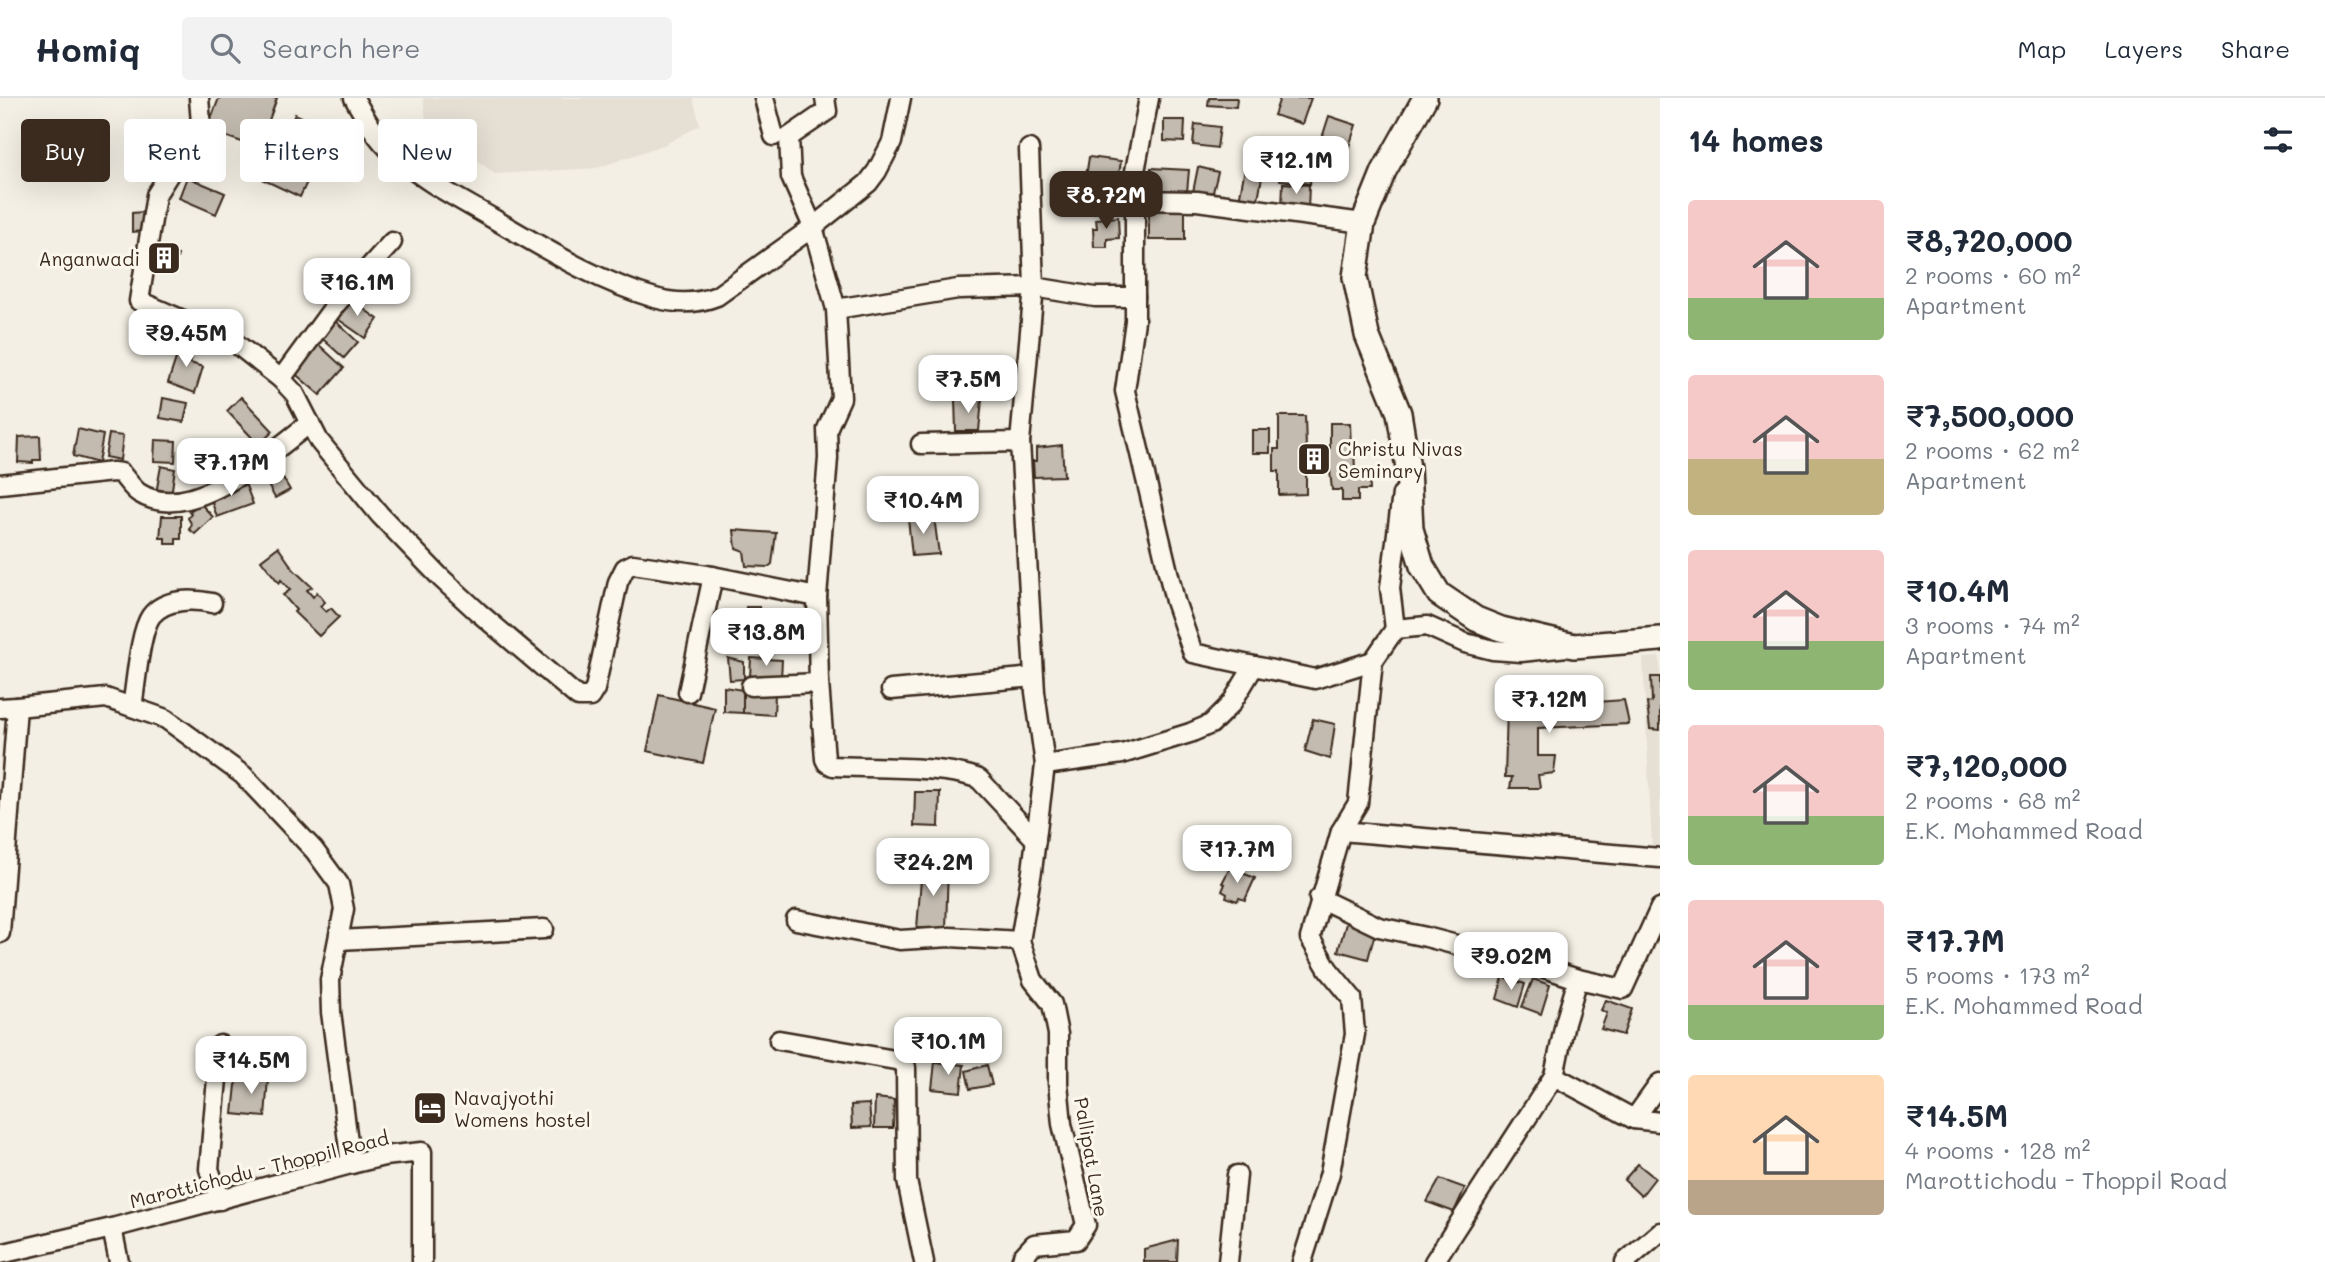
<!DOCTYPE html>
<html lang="en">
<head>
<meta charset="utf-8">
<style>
	body { margin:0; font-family:Mali,sans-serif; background:#f2f2f3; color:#1f2937; height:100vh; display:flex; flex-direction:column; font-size:26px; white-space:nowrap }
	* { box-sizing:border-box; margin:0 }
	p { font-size:23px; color:#747a83 }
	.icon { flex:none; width:38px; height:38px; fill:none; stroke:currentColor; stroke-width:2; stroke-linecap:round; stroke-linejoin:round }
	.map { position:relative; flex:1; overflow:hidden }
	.panel { display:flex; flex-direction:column; background:#fff; width:665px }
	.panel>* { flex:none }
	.banner { position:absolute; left:21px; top:21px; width:665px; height:63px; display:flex; gap:14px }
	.price { position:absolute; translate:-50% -60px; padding:0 16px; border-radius:14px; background:#fff; color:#222; font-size:23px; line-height:46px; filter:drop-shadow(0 2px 4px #0008) }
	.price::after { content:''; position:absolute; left:50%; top:42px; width:21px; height:16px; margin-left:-10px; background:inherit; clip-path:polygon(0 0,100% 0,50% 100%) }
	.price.on { background:#3b2a1e; color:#fff }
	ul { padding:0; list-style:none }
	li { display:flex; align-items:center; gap:21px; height:175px; padding:0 28px }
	li span { display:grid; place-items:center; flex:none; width:196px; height:140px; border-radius:7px; color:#555 }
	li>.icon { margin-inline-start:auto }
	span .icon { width:84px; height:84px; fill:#fffc; stroke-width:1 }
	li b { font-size:30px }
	h2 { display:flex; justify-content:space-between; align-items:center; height:84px; padding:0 28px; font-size:30px }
	.chip { padding:0 24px; border-radius:7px; background:#fff; box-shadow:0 7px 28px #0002; font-size:24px; line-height:63px }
	.chip.on { background:#3b2a1e; color:#fff }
	header { display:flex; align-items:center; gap:42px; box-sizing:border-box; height:98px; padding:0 35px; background:#fff; border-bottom:2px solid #e0e1e3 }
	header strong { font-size:33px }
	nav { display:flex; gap:38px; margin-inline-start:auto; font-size:24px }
	.search { width:490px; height:63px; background:#f2f2f3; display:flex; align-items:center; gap:18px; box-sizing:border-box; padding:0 24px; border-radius:7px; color:#747a83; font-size:26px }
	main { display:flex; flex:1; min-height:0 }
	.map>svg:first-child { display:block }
	.built { fill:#e5dfd4 }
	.building { fill:#c3bbb0; stroke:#3b2a1e; stroke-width:2 }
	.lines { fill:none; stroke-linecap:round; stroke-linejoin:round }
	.minor-casing { stroke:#3b2a1e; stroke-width:23 }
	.major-casing { stroke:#3b2a1e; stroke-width:28 }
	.minor { stroke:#fbf7ec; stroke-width:18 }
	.major { stroke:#fbf7ec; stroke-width:23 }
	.labels { text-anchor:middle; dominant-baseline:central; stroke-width:6; stroke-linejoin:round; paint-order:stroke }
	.poi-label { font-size:19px; fill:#3b2a1e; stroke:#fbf7ec; text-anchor:start }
	.street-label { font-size:19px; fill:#3b2a1e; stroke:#fbf7ec }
</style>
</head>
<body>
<header>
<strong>Homiq</strong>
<div class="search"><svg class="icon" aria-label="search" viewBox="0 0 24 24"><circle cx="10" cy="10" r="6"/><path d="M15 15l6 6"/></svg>Search here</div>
<nav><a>Map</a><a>Layers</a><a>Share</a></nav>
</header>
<main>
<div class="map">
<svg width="1660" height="1164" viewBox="0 0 1660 1164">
	<rect width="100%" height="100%" fill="#f3efe4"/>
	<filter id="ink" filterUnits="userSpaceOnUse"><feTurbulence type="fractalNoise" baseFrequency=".0143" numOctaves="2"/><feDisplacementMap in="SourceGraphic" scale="14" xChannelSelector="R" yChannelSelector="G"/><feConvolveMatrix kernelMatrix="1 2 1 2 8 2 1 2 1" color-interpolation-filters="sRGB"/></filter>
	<g filter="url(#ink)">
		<g class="built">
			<path d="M423 0H693L700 27 666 46 597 70 495 76 426 23Z"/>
			<path d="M1660 559V749H1652L1643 560Z"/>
		</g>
		<g class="building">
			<path d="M219 0H277L259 50 207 32Z"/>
			<path d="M1209 0H1237L1236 9 1208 7Z"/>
			<path d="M1280 0H1311L1302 26 1274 17Z"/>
			<path d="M295 16 331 33 300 99 264 82Z"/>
			<path d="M1329 18 1356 27 1348 52 1321 43Z"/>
			<path d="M1164 22H1185L1184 44 1164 43Z"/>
			<path d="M1195 26 1220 29 1217 50 1193 47Z"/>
			<path d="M1283 53 1313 56 1310 86 1280 82Z"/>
			<path d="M1089 59 1121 63 1117 90 1085 85Z"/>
			<path d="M1198 69 1218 74 1212 98 1193 94Z"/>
			<path d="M1151 70 1189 72 1187 94 1150 92Z"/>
			<path d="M1245 70 1263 74 1257 106 1239 103Z"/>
			<path d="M187 79 225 95 216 116 179 100Z"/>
			<path d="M1283 85 1309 87 1308 112 1282 110Z"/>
			<rect x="1149" y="109" width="36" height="33"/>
			<path d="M143 114 144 133 132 134V115Z"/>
			<path d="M1118 119 1119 140 1107 141V149H1094L1093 130H1097L1096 121Z"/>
			<path d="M153 149 178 157 174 171 149 163Z"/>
			<path d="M348 200 378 221 365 240 335 219Z"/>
			<path d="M331 219 358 244 344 260 317 236Z"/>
			<path d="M182 242 196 247 190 265 203 269 195 295 168 285Z"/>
			<path d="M317 245 344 270 320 297 292 273Z"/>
			<path d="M241 299 273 333 259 347 227 313Z"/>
			<path d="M163 300 188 305 184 324 160 320Z"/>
			<path d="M955 301H982L979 333H956Z"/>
			<path d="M1279 318H1305L1306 350H1330V325H1350L1351 350H1354L1355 372H1351V375L1369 374 1370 392H1358V403H1342V392H1332L1330 373H1306V396L1279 397V373H1274V351H1279Z"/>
			<path d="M78 331 103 337 98 365 73 358Z"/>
			<rect x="1252" y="332" width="18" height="23"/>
			<path d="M109 336 123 338 120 362 105 359Z"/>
			<path d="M40 338 41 362H33V365L18 364 19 339Z"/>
			<path d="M155 342 176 343 175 364 154 363Z"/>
			<path d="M1062 347 1064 378 1034 379 1033 363H1036V350Z"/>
			<path d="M208 353 213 376 196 381 190 357Z"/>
			<path d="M273 363 290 392 275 400 259 371Z"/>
			<path d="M161 368 175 371 171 398 156 395Z"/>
			<path d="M243 380 253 406 217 419 209 396Z"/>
			<path d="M200 405 213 419 195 436 189 431 192 427 188 420 191 416 189 414Z"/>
			<path d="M162 418H181V441H176V446H165V440H160Z"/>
			<path d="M934 419 939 456 912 458 908 420Z"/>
			<path d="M734 432 776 435 772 466 768 469 746 468 744 453 736 450Z"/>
			<path d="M278 449 294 472 312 489 307 492 313 499 317 494 325 504 320 508 326 514 331 510 339 519 319 538 294 514 296 512 283 497 290 492 281 482 279 485 261 462Z"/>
			<path d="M746 509H759V519L767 518 766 539 747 538Z"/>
			<path d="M728 560 744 564V581L730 582Z"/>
			<path d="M751 560 782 562 781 581 750 579Z"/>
			<path d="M1651 579H1660V632L1650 631 1647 605 1652 604Z"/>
			<path d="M724 589 743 592V615L724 614Z"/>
			<path d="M743 592 775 595 774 617 743 615Z"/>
			<path d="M659 597 715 610 703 665 647 653Z"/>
			<path d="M1624 602 1629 626 1538 630V658H1556L1554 675 1538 677 1540 690H1510L1512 679H1505L1507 610Z"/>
			<path d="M1313 621 1335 626 1330 661 1305 653Z"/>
			<path d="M915 694H940L939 729 914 728Z"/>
			<path d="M922 769H948L946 831 917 830Z"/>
			<path d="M1230 770 1255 780 1245 802 1239 800 1237 803 1226 799 1227 796 1222 793 1225 786 1222 785Z"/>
			<path d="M1347 822 1376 831 1368 861 1338 853Z"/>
			<path d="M1503 879 1525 886 1518 909 1497 901Z"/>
			<path d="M1533 881 1550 887 1541 916 1522 909Z"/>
			<path d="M1606 902 1632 911 1623 937 1601 931 1607 915 1601 912Z"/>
			<path d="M243 961 262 963 261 978 242 975Z"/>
			<path d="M935 964 964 967 961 994 932 991Z"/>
			<path d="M987 967 992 987 970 991 966 973Z"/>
			<path d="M237 977 268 980 265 1019 233 1016Z"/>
			<path d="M875 1000 894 1002 893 1030H874Z"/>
			<path d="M869 1006 871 1029 852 1030 851 1007Z"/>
			<path d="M1638 1066 1655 1080 1641 1098 1624 1082Z"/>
			<path d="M1440 1081 1465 1090 1454 1114 1427 1104Z"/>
			<path d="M1178 1142 1177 1164H1144V1151Z"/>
		</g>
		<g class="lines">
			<g class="minor-casing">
				<g id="minor">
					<path d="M199 0 201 25 156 97 139 203 234 244 281 281 295 296 319 343 380 417 441 480 478 514 578 599H590L595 591 618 484 625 470 633 466 707 477 817 499"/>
					<path d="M354 0C365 20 377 41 394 56 423 83 458 100 492 120 544 150 596 183 655 200 676 206 697 206 717 198L813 129 868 85 877 73 892 44 901 0"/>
					<path d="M764 0 774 38"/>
					<path d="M825 0 827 13 789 39 791 79 813 129 836 211 841 300 827 331 828 360 817 499 819 585 825 661 827 665 833 668C872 670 946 667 979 681L1036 742"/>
					<path d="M1149 0 1135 73V223L1125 293 1175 503 1193 555 1315 581 1373 563"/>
					<path d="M1135 102 1197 103 1363 125"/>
					<path d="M836 211 958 191 1034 189 1095 199H1135"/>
					<path d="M281 281 336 206 392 144"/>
					<path d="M921 346 1020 344"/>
					<path d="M0 386 113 374 121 375C126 381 132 390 139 395 191 428 270 355 310 325"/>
					<path d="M1395 531 1390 490 1402 396"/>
					<path d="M751 588 819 585"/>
					<path d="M891 592 1034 579"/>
					<path d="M688 594 713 478"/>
					<path d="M17 609 106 600 166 621 243 677 314 752 339 786 344 811 330 882 331 914 351 1066"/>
					<path d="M132 609C136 588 139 535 151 518 165 500 193 501 212 505"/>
					<path d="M0 610 17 609 0 835"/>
					<path d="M1045 667 1122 656 1190 635 1211 626 1231 606 1254 568"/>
					<path d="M1341 733 1660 760"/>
					<path d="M1319 800 1379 829 1426 839 1544 870 1578 881 1623 891 1660 810"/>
					<path d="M796 822 900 842 950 839 1020 843"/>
					<path d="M339 842 544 831"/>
					<path d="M779 942 901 963 906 969 907 1083 924 1164"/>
					<path d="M220 947 209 1071 220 1102"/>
					<path d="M1554 978 1634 1021 1660 1024"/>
					<path d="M1634 1021 1660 985"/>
					<path d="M112 1130 119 1164"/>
					<path d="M0 1156 112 1130 351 1066 384 1058 422 1054V1164"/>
					<path d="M1021 1164 1023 1158 1034 1146 1076 1142 1086 1127 1062 1026 1058 985V936L1052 906 1033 882 1020 843 1032 773 1045 667 1035 594 1020 344 1034 189 1029 51"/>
					<path d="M1228 1164 1237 1077"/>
					<path d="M1302 1164 1330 1075 1355 936 1352 900 1328 871 1310 840 1341 733 1358 705 1373 563 1395 531 1427 528 1465 545 1493 552 1521 554 1567 549"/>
					<path d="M1434 1164 1554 978 1565 925 1578 881"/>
					<path d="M1625 1164 1660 1134"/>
				</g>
			</g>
			<g class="major-casing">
				<path id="major" d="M1425 0 1384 73 1363 125 1355 179 1367 237 1399 315 1408 370 1411 431 1422 468 1439 496 1476 521 1501 531 1574 548 1660 541"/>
			</g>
			<use href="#minor" class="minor"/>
			<use href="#major" class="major"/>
		</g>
	</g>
	<defs>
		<g id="building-square" transform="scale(1.75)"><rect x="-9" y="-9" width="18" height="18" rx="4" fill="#3b2a1e" stroke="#fbf7ec"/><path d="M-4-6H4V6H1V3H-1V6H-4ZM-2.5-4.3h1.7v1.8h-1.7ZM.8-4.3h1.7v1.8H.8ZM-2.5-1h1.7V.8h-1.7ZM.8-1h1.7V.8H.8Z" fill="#fff"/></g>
		<g id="hotel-square" transform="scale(1.75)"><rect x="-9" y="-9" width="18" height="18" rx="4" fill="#3b2a1e" stroke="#fbf7ec"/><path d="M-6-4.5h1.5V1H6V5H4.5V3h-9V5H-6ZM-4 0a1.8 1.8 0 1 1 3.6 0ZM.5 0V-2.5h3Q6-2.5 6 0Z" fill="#fff"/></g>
	</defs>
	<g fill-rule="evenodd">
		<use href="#building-square" x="164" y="160"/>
		<use href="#building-square" x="1314" y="361"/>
		<use href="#hotel-square" x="430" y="1010"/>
	</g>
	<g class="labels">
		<g class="poi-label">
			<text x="140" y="160" text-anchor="end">Anganwadi</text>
			<text x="1338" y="350">Christu Nivas<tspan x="1338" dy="22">Seminary</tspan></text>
			<text x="454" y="999">Navajyothi<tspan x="454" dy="22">Womens hostel</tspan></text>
		</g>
		<g class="street-label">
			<text transform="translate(1092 1059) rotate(80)">Pallipat Lane</text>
			<text transform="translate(259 1071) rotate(-14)">Marottichodu - Thoppil Road</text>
		</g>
	</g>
</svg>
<b class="price" style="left:1296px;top:98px">₹12.1M</b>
<b class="price on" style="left:1106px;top:133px">₹8.72M</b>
<b class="price" style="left:357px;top:220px">₹16.1M</b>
<b class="price" style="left:186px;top:271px">₹9.45M</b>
<b class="price" style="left:968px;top:317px">₹7.5M</b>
<b class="price" style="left:231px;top:400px">₹7.17M</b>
<b class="price" style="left:923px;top:438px">₹10.4M</b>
<b class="price" style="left:766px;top:570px">₹13.8M</b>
<b class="price" style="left:1549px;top:637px">₹7.12M</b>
<b class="price" style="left:1237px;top:787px">₹17.7M</b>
<b class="price" style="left:933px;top:800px">₹24.2M</b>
<b class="price" style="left:1511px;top:894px">₹9.02M</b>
<b class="price" style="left:948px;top:979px">₹10.1M</b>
<b class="price" style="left:251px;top:998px">₹14.5M</b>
<div class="banner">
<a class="chip on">Buy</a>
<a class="chip">Rent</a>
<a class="chip">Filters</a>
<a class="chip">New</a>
</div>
</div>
<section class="panel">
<h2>14 homes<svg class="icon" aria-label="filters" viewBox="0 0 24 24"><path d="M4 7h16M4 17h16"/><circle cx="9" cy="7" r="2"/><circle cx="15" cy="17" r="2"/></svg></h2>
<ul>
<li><span style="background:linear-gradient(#f6c9c9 70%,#8fb573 0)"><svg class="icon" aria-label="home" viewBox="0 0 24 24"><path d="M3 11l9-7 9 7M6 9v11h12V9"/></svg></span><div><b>₹8,720,000</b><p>2 rooms · 60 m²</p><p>Apartment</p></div></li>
<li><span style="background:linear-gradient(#f6c9c9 60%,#c2b280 0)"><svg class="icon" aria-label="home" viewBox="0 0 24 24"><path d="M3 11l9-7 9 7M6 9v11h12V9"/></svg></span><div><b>₹7,500,000</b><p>2 rooms · 62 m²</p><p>Apartment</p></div></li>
<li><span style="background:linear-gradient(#f6c9c9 65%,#8fb573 0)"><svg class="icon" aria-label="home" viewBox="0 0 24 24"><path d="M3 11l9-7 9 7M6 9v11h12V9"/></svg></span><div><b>₹10.4M</b><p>3 rooms · 74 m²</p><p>Apartment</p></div></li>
<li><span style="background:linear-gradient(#f6c9c9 65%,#8fb573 0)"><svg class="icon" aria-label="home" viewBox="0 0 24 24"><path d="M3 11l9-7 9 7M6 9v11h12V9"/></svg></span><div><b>₹7,120,000</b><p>2 rooms · 68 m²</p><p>E.K. Mohammed Road</p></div></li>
<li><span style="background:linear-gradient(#f6c9c9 75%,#8fb573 0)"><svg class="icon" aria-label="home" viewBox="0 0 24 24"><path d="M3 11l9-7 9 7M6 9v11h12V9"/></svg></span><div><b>₹17.7M</b><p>5 rooms · 173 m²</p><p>E.K. Mohammed Road</p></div></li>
<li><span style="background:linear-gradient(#ffd9b3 75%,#b9a48a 0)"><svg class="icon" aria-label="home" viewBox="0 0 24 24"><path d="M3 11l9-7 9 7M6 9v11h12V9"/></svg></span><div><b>₹14.5M</b><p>4 rooms · 128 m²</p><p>Marottichodu - Thoppil Road</p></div></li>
</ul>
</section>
</main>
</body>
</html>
